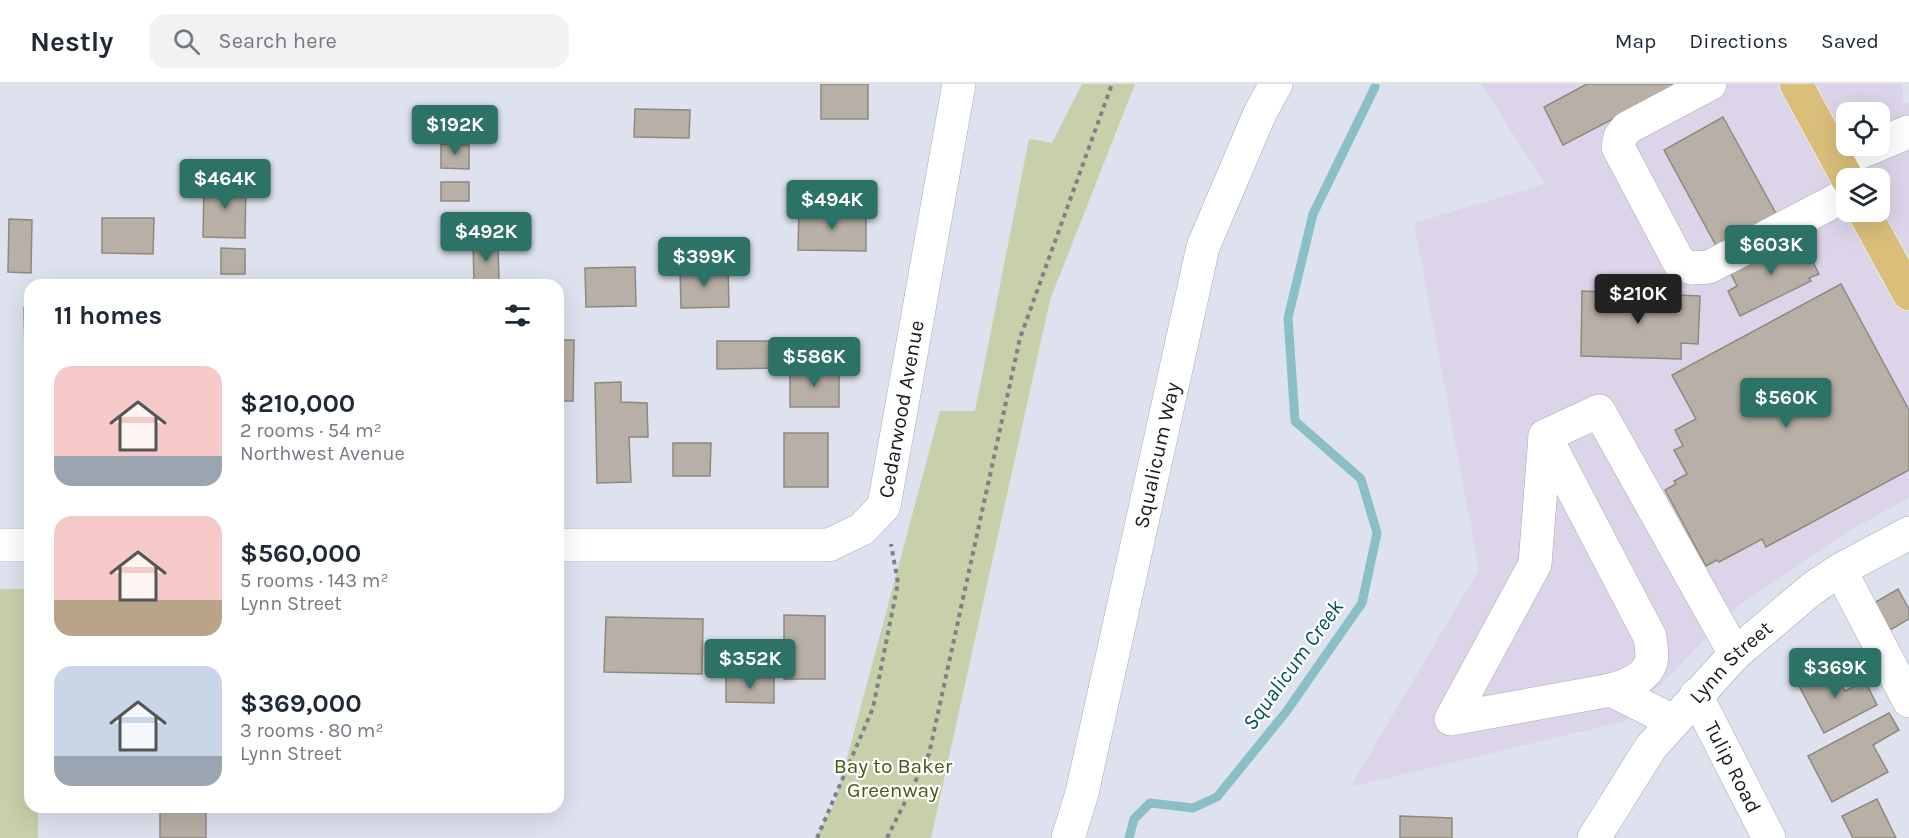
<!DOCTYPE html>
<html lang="en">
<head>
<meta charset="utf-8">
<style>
	body { margin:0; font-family:Karla,sans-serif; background:#f2f2f3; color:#1f2937; height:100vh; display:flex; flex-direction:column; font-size:22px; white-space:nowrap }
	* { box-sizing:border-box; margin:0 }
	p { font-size:20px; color:#747a83 }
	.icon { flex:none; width:33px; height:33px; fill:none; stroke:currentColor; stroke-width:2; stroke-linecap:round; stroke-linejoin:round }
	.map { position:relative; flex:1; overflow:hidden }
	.panel { position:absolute; left:24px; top:195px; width:540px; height:534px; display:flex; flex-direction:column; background:#fff; border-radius:18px; box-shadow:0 6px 24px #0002 }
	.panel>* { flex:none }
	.controls { position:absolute; left:1836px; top:18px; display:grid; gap:12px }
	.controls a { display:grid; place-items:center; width:54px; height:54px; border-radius:12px; background:#fff; box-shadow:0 6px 24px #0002; font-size:30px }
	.price { position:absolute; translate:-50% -51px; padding:0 14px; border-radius:6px; background:#2c7266; color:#fff; font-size:20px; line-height:39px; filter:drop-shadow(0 2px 3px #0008) }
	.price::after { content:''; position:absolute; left:50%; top:36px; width:18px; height:14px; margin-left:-9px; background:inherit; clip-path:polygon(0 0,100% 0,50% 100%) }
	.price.active { background:#222; color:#fff }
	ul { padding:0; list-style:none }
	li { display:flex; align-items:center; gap:18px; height:150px; padding:0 30px }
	li span { display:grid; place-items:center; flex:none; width:168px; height:120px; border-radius:18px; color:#555 }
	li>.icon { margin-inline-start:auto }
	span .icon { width:72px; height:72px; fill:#fffc; stroke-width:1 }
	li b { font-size:26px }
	h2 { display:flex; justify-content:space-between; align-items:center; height:72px; padding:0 30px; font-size:26px }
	header { display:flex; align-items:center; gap:36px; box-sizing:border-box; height:84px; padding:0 30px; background:#fff; border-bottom:2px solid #e0e1e3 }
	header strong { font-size:28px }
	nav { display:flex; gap:33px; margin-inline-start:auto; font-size:21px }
	.search { width:420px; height:54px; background:#f2f2f3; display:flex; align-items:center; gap:15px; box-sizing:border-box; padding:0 21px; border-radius:18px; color:#747a83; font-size:22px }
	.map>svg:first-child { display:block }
	.commercial { fill:#dcd4e9; fill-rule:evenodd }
	.green { fill:#c7d0aa }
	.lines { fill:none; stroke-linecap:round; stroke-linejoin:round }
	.stream { stroke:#8abfc6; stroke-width:9 }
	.building { fill:#b8b0a6; stroke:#8f887e; stroke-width:1.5 }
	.minor-casing { stroke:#a5aab5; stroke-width:34 }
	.major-casing { stroke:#fff; stroke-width:34 }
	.path { stroke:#7e8189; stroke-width:4; stroke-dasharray:4.5 4.5; stroke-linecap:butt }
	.minor { stroke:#fff; stroke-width:33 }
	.major { stroke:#dabf7b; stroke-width:33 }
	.labels { text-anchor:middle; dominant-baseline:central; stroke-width:4.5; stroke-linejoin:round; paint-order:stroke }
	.street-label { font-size:21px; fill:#1a1b20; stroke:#fff }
	.park-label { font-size:21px; fill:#4c5718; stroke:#fff }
	.water-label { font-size:22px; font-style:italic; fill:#00525a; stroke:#fff }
</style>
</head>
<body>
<header>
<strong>Nestly</strong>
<div class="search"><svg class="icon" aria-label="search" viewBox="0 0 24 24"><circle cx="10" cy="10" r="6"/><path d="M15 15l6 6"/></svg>Search here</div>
<nav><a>Map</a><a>Directions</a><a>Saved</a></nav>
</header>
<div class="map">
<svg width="1909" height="754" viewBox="0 0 1909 754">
	<rect width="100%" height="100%" fill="#dde2ee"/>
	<path class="commercial" d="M1481 0H1902L1903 19H1909V414L1847 448 1737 523 1625 637 1350 703 1479 486 1414 139 1545 100ZM1846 28H1880V62H1846ZM1846 94H1880V128H1846Z"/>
	<g class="green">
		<path d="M1082 0H1135L1050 216 931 754H815L835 719 940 327H975L1029 55 1052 59Z"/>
		<path d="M0 505H30V723H38V754H0Z"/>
	</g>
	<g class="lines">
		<path class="stream" d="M1129 754 1134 735 1150 719 1193 724 1217 713 1286 628 1362 519 1377 449 1361 395 1295 337 1288 234 1313 130 1375 3"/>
	</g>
	<g class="building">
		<rect x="821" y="0" width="47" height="35"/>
		<path d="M1587 0H1680L1563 61 1544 23Z"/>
		<path d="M635 25 690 26 689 54 634 53Z"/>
		<path d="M1723 33 1779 135 1719 167 1664 66Z"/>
		<path d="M441 60 469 61V85L441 84Z"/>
		<rect x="441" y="98" width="28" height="19"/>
		<path d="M204 99H246L245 154 203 153Z"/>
		<path d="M799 128H866V167L798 166Z"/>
		<path d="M102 134H154L153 170 102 169Z"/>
		<path d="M9 135 32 136 31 189 8 188Z"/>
		<path d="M1790 156 1792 161 1802 156 1819 190 1809 194 1811 197 1740 232 1728 207 1737 202 1729 186Z"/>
		<path d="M473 160H498L499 198H474Z"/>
		<path d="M221 164 245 165V190H221Z"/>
		<path d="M635 183 636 222 586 223 585 184Z"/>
		<path d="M728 183 729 223 681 224 680 184Z"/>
		<path d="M1841 200 1909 326V386L1766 463 1762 455 1719 478 1717 476 1706 482 1665 406 1676 400 1674 397 1687 390 1674 366 1683 362 1675 346 1696 335 1672 291Z"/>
		<path d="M1582 207 1700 212 1698 260 1681 259V275L1581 272Z"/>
		<path d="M24 224H30V269H25Z"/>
		<path d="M558 256H574L573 317H558Z"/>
		<path d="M717 257H773V284L717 285Z"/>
		<rect x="790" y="284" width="49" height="39"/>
		<path d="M621 298V318L647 319 648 353H629L631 398 597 399 595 299Z"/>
		<rect x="784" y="349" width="44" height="54"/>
		<path d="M673 359H711L710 392H673Z"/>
		<path d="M1898 505 1909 525V535L1890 546 1874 519Z"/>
		<path d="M784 531 825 532V595H784Z"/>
		<path d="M606 533 703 535 702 590 604 588Z"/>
		<path d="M1832 583 1845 607 1865 597 1877 621 1824 649 1798 600Z"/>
		<path d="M726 593 774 594V619L726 618Z"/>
		<path d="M1889 629 1899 646 1873 661 1888 688 1832 718 1808 672Z"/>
		<path d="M1877 715 1896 754H1853L1842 732Z"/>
		<rect x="160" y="723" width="46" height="31"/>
		<path d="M1400 732 1452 734V754H1400Z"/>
	</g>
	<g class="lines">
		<g class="minor-casing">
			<g id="minor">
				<path d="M1710 0 1627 44 1620 53 1618 63 1680 180 1692 184 1709 183 1846 111"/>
				<path d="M1880 60 1908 48"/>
				<path d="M1838 77 1876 62"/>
				<path d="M1545 352 1535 480 1451 635 1611 606 1673 637"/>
				<path d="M0 461H30"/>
				<path id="s1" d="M558 461H829L862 445 884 422 959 0"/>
				<path d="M1840 486 1909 617"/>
				<path d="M1611 606C1626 602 1646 594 1651 578 1653 571 1651 561 1650 553L1545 352 1599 327 1735 570"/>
				<path id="s2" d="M1696 611 1769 754"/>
				<path id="s3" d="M1068 754 1082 709 1203 163 1260 29 1276 0"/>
				<path id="s4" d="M1594 754 1651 663 1735 570 1813 504 1840 486 1909 449"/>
			</g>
		</g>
		<g class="major-casing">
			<g id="major">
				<path d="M1796 0 1847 94"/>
				<path d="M1864 128 1909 210"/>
			</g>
		</g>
		<g class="path">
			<path d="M817 754 873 624 898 499 891 460"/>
			<path d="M887 754 929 670 1020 254 1112 0"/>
		</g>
		<use href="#minor" class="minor"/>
		<use href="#major" class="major"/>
	</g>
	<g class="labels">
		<g class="street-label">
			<text stroke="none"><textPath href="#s1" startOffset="438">Cedarwood Avenue</textPath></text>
			<text stroke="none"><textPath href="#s3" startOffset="393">Squalicum Way</textPath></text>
			<text stroke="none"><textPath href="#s4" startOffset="224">Lynn Street</textPath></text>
			<text stroke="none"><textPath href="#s2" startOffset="81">Tulip Road</textPath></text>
		</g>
		<g class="park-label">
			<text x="893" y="682">Bay to Baker<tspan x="893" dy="24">Greenway</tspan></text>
		</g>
		<g class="water-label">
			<text transform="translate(1293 581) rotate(-54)">Squalicum Creek</text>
		</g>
	</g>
</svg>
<div class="controls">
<a><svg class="icon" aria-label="locate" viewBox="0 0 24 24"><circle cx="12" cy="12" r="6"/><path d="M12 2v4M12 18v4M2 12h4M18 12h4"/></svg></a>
<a><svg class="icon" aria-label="layers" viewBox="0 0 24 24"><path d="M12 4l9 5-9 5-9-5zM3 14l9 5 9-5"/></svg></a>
</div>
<b class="price" style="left:455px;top:72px">$192K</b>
<b class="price" style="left:225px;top:126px">$464K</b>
<b class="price" style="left:832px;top:147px">$494K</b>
<b class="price" style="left:486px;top:179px">$492K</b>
<b class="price" style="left:1771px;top:192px">$603K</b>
<b class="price" style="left:704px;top:204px">$399K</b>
<b class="price active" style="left:1638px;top:241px">$210K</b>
<b class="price" style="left:814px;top:304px">$586K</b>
<b class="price" style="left:1786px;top:345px">$560K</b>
<b class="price" style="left:750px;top:606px">$352K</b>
<b class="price" style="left:1835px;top:615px">$369K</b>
<section class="panel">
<h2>11 homes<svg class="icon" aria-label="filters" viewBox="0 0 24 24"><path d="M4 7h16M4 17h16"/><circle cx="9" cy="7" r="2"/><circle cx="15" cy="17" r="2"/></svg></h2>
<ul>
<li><span style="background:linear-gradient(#f6c9c9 75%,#9aa5b1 0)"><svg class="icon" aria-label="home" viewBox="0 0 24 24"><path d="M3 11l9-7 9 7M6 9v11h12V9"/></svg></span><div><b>$210,000</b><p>2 rooms · 54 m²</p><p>Northwest Avenue</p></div></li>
<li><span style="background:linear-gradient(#f6c9c9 70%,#b9a48a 0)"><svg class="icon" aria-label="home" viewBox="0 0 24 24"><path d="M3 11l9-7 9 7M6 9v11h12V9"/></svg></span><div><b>$560,000</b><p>5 rooms · 143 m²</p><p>Lynn Street</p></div></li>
<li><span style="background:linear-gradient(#c9d6e8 75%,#9aa5b1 0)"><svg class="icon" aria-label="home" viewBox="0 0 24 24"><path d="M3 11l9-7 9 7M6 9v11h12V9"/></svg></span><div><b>$369,000</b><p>3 rooms · 80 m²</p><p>Lynn Street</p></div></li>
</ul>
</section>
</div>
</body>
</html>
